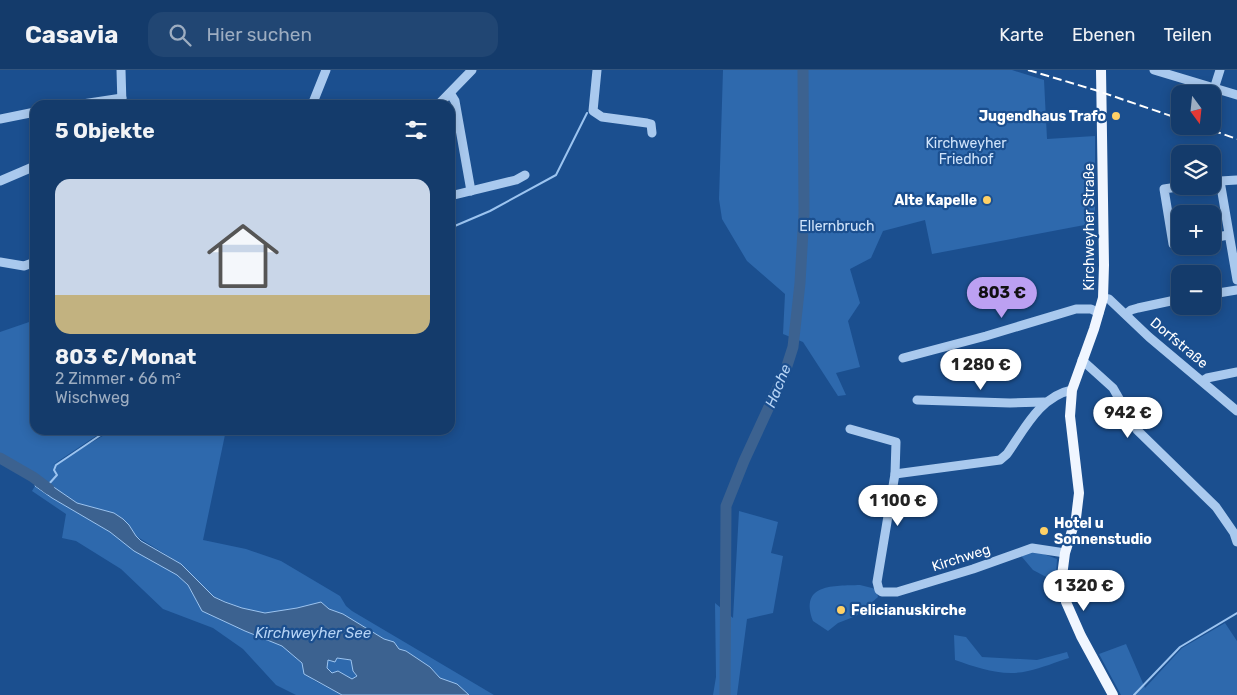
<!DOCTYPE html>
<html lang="de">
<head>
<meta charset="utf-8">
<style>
	body { margin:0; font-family:Rubik,sans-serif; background:#214673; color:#f1f3f6; height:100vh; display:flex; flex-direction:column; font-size:19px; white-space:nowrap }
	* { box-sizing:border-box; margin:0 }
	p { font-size:16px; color:#9dadc1 }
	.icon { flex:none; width:28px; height:28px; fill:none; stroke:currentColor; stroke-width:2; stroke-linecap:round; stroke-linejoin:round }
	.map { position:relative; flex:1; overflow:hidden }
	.panel { position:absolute; left:30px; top:30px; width:425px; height:335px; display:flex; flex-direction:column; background:#143b6b; border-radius:15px; box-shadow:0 2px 12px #0003,0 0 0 1px #33557e }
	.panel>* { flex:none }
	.needle { width:32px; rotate:165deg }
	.buttons { position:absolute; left:1171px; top:15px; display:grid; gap:10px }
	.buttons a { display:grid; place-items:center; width:50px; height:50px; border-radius:10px; background:#143b6b; box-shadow:0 2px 12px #0003,0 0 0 1px #33557e; font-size:25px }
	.price { position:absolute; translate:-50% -42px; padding:0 11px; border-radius:18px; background:#fff; color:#222; font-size:16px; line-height:32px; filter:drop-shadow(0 1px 2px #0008) }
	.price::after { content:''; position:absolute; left:50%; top:30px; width:15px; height:11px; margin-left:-8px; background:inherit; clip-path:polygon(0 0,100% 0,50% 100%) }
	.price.selected { background:#bca0f2; color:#111 }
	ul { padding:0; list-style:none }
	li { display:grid; align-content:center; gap:10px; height:265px; padding:0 25px }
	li+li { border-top:1px solid #33557e }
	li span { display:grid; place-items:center; height:155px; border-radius:15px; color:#555 }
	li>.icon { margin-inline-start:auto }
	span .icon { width:90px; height:90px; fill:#fffc; stroke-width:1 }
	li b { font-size:21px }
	h2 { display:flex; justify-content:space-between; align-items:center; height:60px; padding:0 25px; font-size:21px }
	header { display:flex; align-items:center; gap:30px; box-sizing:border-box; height:70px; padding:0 25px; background:#143b6b; border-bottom:1px solid #33557e }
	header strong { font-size:24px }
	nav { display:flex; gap:28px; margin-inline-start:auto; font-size:18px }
	.search { width:350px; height:45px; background:#214673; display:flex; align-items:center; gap:12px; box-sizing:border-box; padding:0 18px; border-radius:15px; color:#9dadc1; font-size:19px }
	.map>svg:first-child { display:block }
	.green { fill:#2e69ad }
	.water { fill:#3c6290; stroke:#9cc4f0; fill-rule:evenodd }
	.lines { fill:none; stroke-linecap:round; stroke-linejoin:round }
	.stream { stroke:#9cc4f0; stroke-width:2 }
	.river { stroke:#3c6290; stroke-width:11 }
	.minor { stroke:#a9c9ee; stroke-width:9 }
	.major { stroke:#f0f6ff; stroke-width:10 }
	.rail { stroke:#fff; stroke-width:2; stroke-dasharray:9 4; stroke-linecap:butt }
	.poi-dot { fill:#ffd166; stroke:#1b4f8f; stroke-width:2 }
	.labels { text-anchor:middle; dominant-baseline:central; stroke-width:4.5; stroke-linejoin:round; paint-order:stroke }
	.poi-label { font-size:14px; font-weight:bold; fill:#fff; stroke:#1b4f8f; text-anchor:end }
	.park-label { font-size:14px; fill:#cfe3fa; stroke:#1b4f8f }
	.street-label { font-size:14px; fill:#fff; stroke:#1b4f8f }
	.water-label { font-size:15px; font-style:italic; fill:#b5d3f5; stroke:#1b4f8f }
</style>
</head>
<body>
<header>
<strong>Casavia</strong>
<div class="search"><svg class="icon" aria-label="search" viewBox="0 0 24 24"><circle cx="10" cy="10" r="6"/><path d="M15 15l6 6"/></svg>Hier suchen</div>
<nav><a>Karte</a><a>Ebenen</a><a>Teilen</a></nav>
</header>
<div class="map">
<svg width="1237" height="625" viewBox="0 0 1237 625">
	<rect width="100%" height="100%" fill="#1b4f8f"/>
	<g class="green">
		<path d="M723 0H1012L1044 10 1047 69 1095 66V153L932 184 925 150 883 161 871 188 850 199 860 233 848 251 860 297 836 303 846 325 838 326 803 272 783 264 785 224 747 191 722 149 719 129Z"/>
		<path d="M35 250V360H105L51 396 113 360H226L203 470 246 479 281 491 340 526 346 536 352 541 494 625H469L457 614 440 608 430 597 406 581 399 579 394 572 384 569 343 544 329 539 321 532 297 538 265 544 242 538 214 527 181 494 136 466 129 455 123 449 114 443 77 433 0 383V262Z"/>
		<path d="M35 416 52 428 110 462 177 505 188 515 203 541 245 561 282 576 302 593 313 610 342 625H296L276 615 243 579 213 558 163 539 121 499 76 471 62 468 66 444 32 421Z"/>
		<path d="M739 441 778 452 771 483 783 486 773 543 747 549 737 625H713L716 607 715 533 733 548Z"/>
		<path d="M1033 480 1057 489 1056 504 1050 509 1033 500 1022 487V485Z"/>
		<path d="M860 515 876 519 878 527 856 546 838 553 828 561 813 551C799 513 834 516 860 515Z"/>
		<path d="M1225 553 1237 571V625H1121L1099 584 1126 574 1145 618 1182 578Z"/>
		<path d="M954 565 966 567 982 587 1037 590 1067 582 1069 588C1056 592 1042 598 1028 601 1003 607 978 598 955 590Z"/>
		<path d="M337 588 351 590 353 601 357 606 352 610 338 601 332 603 327 598 328 589Z"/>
	</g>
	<path class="water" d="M39 407 77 433 114 443 123 449 129 455 136 466 141 471 181 494 214 527 225 532 242 538 265 543 297 538 321 532 329 539 343 544 384 569 394 572 399 579 406 581 430 597 440 608 457 614 469 625H342L304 604 302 593 282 576 245 561 202 541 188 515 177 505 134 481 110 462 52 428 35 416ZM337 588 351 590 353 601 357 606 352 609 338 601 332 603 327 598 328 590 335 592Z"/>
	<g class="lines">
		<g class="stream">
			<path d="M450 158 490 141 556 105 587 43"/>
			<path d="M48 415 57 405 54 400 56 395 108 360"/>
			<path d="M1134 625 1180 577 1237 543"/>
		</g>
		<g class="river">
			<path d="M0 388 33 407 49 419"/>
			<path d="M725 625 726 436 744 391 785 302 793 277 800 213 804 143 803 0"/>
		</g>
		<g class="minor">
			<path d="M121 0 122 35"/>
			<path d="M597 0 593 41 602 47 647 53 651 54 652 63"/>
			<path d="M1154 0 1237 25"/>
			<path d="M1214 19 1220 0"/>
			<path d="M450 23 455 31 471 121"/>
			<path d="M76 35 122 28"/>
			<path d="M312 35 326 0"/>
			<path d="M438 35 472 0"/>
			<path d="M0 49 35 42"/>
			<path d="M1237 110 1220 111 1237 210"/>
			<path d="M0 111 35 96"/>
			<path d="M450 126 516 110 525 105"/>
			<path d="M1212 168 1228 165"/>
			<path d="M1180 173 1173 174 1164 119 1184 116"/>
			<path d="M0 192 24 196 35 192"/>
			<path d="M1212 224 1237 220"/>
			<path d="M1103 228 1109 229 1149 267 1237 341"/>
			<path d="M1126 244 1131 240 1138 238 1180 229"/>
			<path d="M903 288 986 266 1076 239H1091L1099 243"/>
			<path d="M1082 290 1113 318 1137 360 1216 437 1234 463 1237 472"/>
			<path d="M1202 311 1207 308 1237 302"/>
			<path d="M917 330 1010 333 1044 332"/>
			<path d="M850 359 896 372 895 404 877 512 879 520 882 522H897L973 499 1032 478 1065 483"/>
			<path d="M895 404 1000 390 1007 384C1024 360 1040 326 1072 320"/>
		</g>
		<path class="major" d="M1101 0 1104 195 1103 228 1094 259 1072 320 1070 346 1079 423 1076 448 1065 483 1062 506 1066 532 1081 566 1113 625"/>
		<g class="rail">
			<path d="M1028 0 1095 20 1180 49"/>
			<path d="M1200 56 1237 69"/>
		</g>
	</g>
	<g class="poi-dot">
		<circle cx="1116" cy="46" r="5"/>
		<circle cx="987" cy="130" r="5"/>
		<circle cx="1044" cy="461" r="5"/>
		<circle cx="841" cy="540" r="5"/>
	</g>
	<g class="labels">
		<g class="poi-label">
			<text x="1106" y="46">Jugendhaus Trafo</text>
			<text x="977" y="130">Alte Kapelle</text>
			<text x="1054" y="453" text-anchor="start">Hotel u<tspan x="1054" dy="16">Sonnenstudio</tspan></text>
			<text x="851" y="540" text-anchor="start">Felicianuskirche</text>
		</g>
		<g class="park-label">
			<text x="966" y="73">Kirchweyher<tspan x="966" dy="16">Friedhof</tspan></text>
			<text x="837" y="156">Ellernbruch</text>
		</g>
		<g class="street-label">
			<text transform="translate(1089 157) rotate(-90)">Kirchweyher Straße</text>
			<text transform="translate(1179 273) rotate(40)">Dorfstraße</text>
			<text transform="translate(961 488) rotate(-18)">Kirchweg</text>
		</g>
		<g class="water-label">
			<text transform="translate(778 316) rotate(-68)">Hache</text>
			<text x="313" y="563">Kirchweyher See</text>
		</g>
	</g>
</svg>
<div class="buttons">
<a><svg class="needle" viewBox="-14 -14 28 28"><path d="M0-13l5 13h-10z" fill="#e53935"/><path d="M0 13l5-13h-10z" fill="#9dadc1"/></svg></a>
<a><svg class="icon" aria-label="layers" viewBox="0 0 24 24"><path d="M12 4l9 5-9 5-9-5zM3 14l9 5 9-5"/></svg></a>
<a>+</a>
<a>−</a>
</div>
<b class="price selected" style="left:1002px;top:249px">803 €</b>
<b class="price" style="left:981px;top:321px">1 280 €</b>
<b class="price" style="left:1128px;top:369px">942 €</b>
<b class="price" style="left:898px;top:457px">1 100 €</b>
<b class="price" style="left:1084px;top:542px">1 320 €</b>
<section class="panel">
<h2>5 Objekte<svg class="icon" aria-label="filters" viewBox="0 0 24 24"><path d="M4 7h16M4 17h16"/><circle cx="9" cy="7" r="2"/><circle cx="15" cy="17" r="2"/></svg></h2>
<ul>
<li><span style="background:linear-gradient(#c9d6e8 75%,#c2b280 0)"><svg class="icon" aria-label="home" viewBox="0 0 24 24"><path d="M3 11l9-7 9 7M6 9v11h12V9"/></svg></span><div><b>803 €/Monat</b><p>2 Zimmer · 66 m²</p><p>Wischweg</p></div></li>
</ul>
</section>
</div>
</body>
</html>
